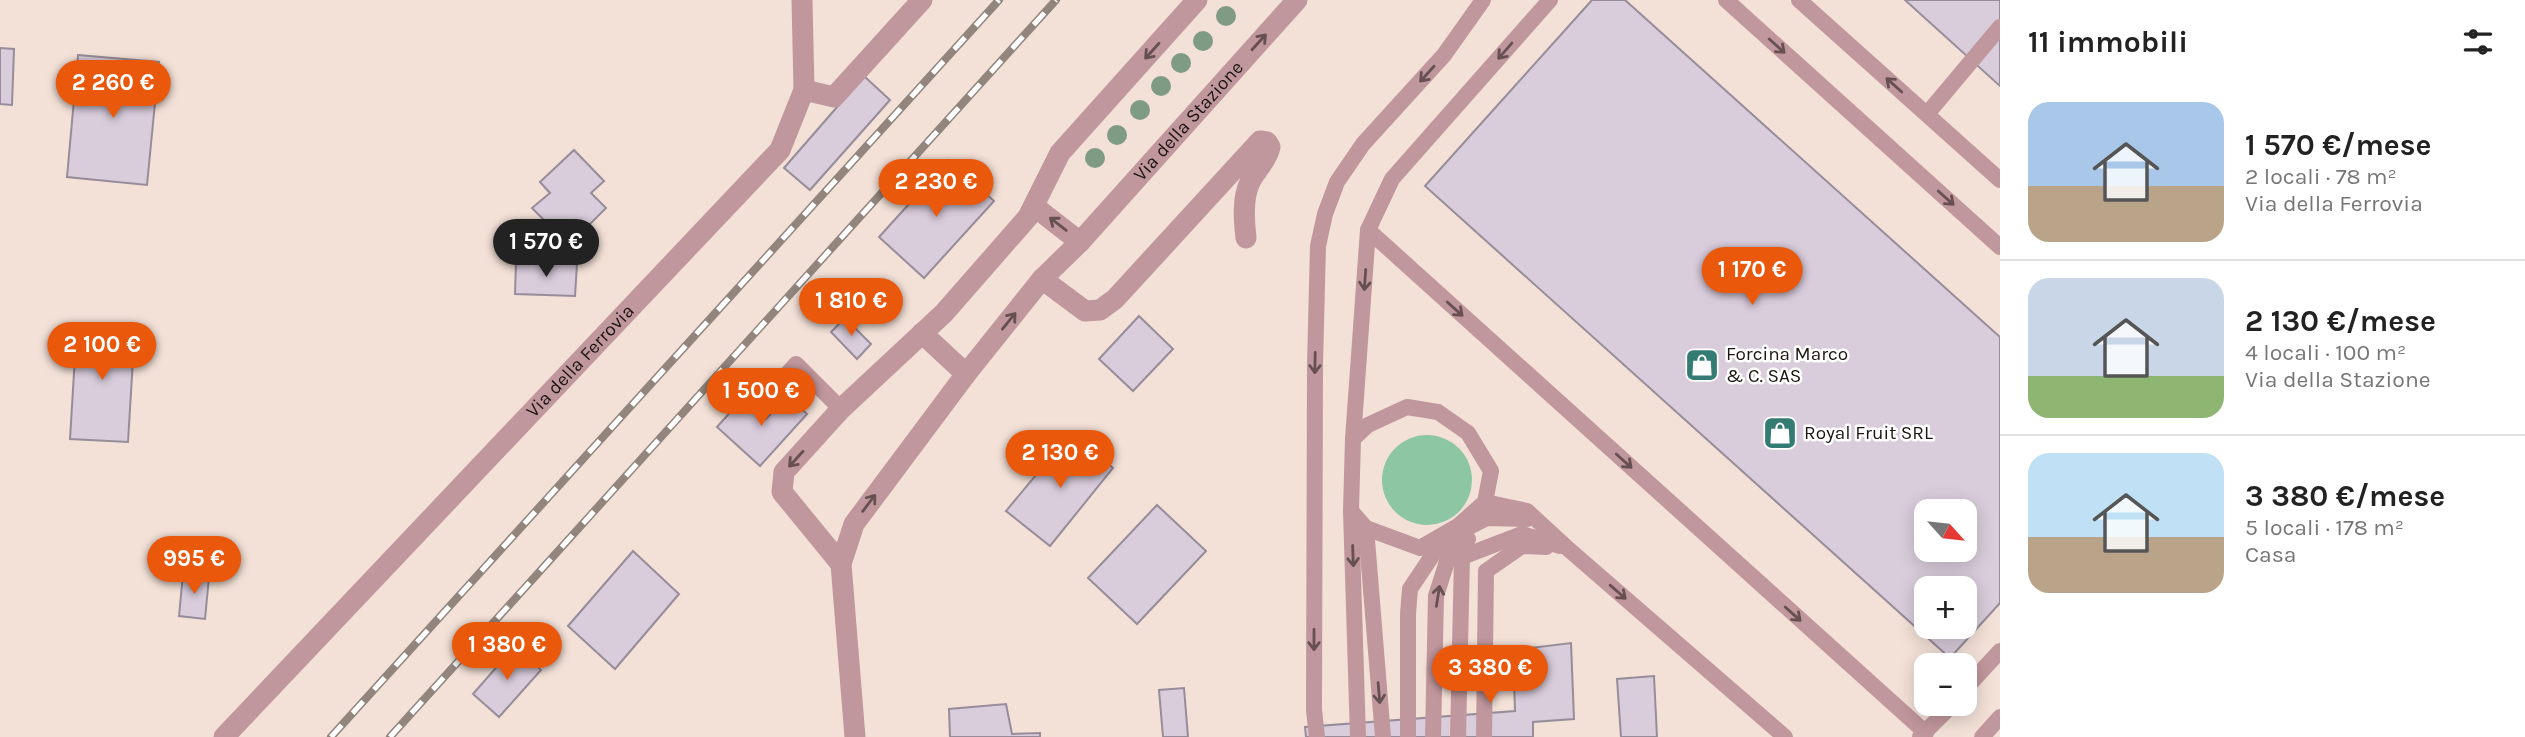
<!DOCTYPE html>
<html lang="it">
<head>
<meta charset="utf-8">
<style>
	body { margin:0; font-family:Karla,sans-serif; background:#f2f2f2; color:#222; height:100vh; display:flex; flex-direction:column; font-size:26px; white-space:nowrap }
	* { box-sizing:border-box; margin:0 }
	p { font-size:23px; color:#767676 }
	.icon { flex:none; width:38px; height:38px; fill:none; stroke:currentColor; stroke-width:2; stroke-linecap:round; stroke-linejoin:round }
	.map { position:relative; flex:1; overflow:hidden }
	.panel { display:flex; flex-direction:column; background:#fff; width:525px }
	.panel>* { flex:none }
	.needle { width:46px; rotate:117deg }
	.buttons { position:absolute; left:1914px; top:499px; display:grid; gap:14px }
	.buttons a { display:grid; place-items:center; width:63px; height:63px; border-radius:14px; background:#fff; box-shadow:0 4px 18px #0003; font-size:35px }
	.price { position:absolute; translate:-50% -60px; padding:0 16px; border-radius:24px; background:#ea580c; color:#fff; font-size:23px; line-height:46px; filter:drop-shadow(0 2px 4px #0008) }
	.price::after { content:''; position:absolute; left:50%; top:42px; width:21px; height:16px; margin-left:-10px; background:inherit; clip-path:polygon(0 0,100% 0,50% 100%) }
	.price.selected { background:#222; color:#fff }
	ul { padding:0; list-style:none }
	li { display:flex; align-items:center; gap:21px; height:175px; padding:0 28px }
	li+li { border-top:2px solid #e0e0e0 }
	li span { display:grid; place-items:center; flex:none; width:196px; height:140px; border-radius:21px; color:#555 }
	li>.icon { margin-inline-start:auto }
	span .icon { width:84px; height:84px; fill:#fffc; stroke-width:1 }
	li b { font-size:30px }
	h2 { display:flex; justify-content:space-between; align-items:center; height:84px; padding:0 28px; font-size:30px }
	main { display:flex; flex:1; min-height:0 }
	.map>svg:first-child { display:block }
	.green { fill:#8dc6a3 }
	.building { fill:#d9ccdb; stroke:#978c99; stroke-width:2; fill-rule:evenodd }
	.lines { fill:none; stroke-linecap:round; stroke-linejoin:round }
	.service { stroke:#c0979c; stroke-width:16 }
	.pedestrian { stroke:#c0979c; stroke-width:21 }
	.minor { stroke:#c0979c; stroke-width:21 }
	.rail-casing { stroke:#91857e; stroke-width:8 }
	.rail { stroke:#fff; stroke-width:5; stroke-dasharray:16; stroke-linecap:butt }
	.tree { fill:#809b84 }
	.oneway { stroke:#665051 }
	.labels { text-anchor:middle; dominant-baseline:central; stroke-width:5; stroke-linejoin:round; paint-order:stroke }
	.street-label { font-size:19px; fill:#1c1613; stroke:#fff }
	.poi-label { font-size:19px; fill:#1c1613; stroke:#fff; text-anchor:start }
</style>
</head>
<body>
<main>
<div class="map">
<svg width="2000" height="737" viewBox="0 0 2000 737">
	<rect width="100%" height="100%" fill="#f3e1d7"/>
	<circle class="green" cx="1427" cy="480" r="45"/>
	<g class="building">
		<path d="M1592 0H1625L2000 337V603L1950 658 1425 186ZM1927 511H1965V550H1927ZM1927 588H1965V626H1927Z"/>
		<path d="M1905 0H2000V86Z"/>
		<path d="M0 48 14 49 12 105 0 104Z"/>
		<path d="M78 55 159 62 147 185 67 177Z"/>
		<path d="M864 76 890 100 810 190 784 168Z"/>
		<path d="M574 150 604 181 591 193 606 208 588 226 594 231 575 251 532 208 550 193 540 182Z"/>
		<path d="M949 160 994 201 924 278 879 237Z"/>
		<path d="M516 261 577 264 575 296 515 294Z"/>
		<path d="M1139 316 1173 349 1133 391 1099 359Z"/>
		<path d="M845 318 871 344 857 359 831 332Z"/>
		<path d="M77 323 135 326 128 442 70 439Z"/>
		<path d="M787 395 807 414 760 466 717 427 743 398 766 419Z"/>
		<path d="M1071 433 1113 468 1050 546 1006 511Z"/>
		<path d="M1157 505 1206 551 1137 624 1088 578Z"/>
		<path d="M633 551 679 594 615 669 568 626Z"/>
		<path d="M183 574 209 577 205 619 179 616Z"/>
		<path d="M1571 643 1574 719 1533 722V737H1306L1305 727 1515 711 1513 650Z"/>
		<path d="M515 646 541 670 499 717 473 694Z"/>
		<path d="M1654 676 1657 737H1621L1617 679Z"/>
		<path d="M1184 688 1188 737H1163L1159 690Z"/>
		<path d="M1006 704 1012 734 1040 733V737H950L949 709Z"/>
	</g>
	<g class="lines">
		<g class="service">
			<path d="M1726 0 2000 247"/>
			<path d="M1799 0 2000 180"/>
			<path d="M1927 114 2000 27"/>
			<path d="M1368 230 1926 733"/>
			<path d="M765 399 796 364 841 409"/>
			<path d="M1485 502 1527 511 1566 547 1785 737"/>
			<path d="M1351 511 1366 528 1420 548 1458 526 1485 502 1491 471 1468 433 1438 412 1407 407 1368 425 1353 439"/>
			<path d="M1366 528 1383 737"/>
			<path d="M1965 689 2000 651"/>
			<path d="M1317 737 1314 710 1315 365 1318 246 1325 214 1337 182 1363 144 1444 55 1483 0"/>
			<path d="M1358 737 1351 511 1353 439 1368 230 1392 179 1550 0"/>
			<path d="M1408 737V614L1410 589 1442 541 1487 518 1527 519"/>
			<path d="M1433 737 1436 596 1451 549 1468 539"/>
			<path d="M1458 737 1462 557 1522 534 1560 546"/>
			<path d="M1484 737 1486 571 1522 546 1546 547"/>
			<path d="M1920 737 1953 704"/>
			<path d="M1982 737 2000 717"/>
		</g>
		<path class="pedestrian" d="M1042 279 1085 311 1100 310 1115 299 1260 141 1267 142 1270 147C1267 161 1256 170 1250 182 1242 198 1244 221 1246 238"/>
		<g class="minor">
			<path d="M802 0 804 90"/>
			<path d="M1035 207 1080 242"/>
			<path d="M922 333 966 374"/>
			<path d="M841 564 782 492 784 472 841 409 944 313 1028 217 1060 153 1197 0"/>
			<path id="s1" d="M224 737 780 150 804 90 834 97 922 0"/>
			<path id="s2" d="M855 737 841 564 854 524 966 374 1042 279 1080 242 1297 0"/>
		</g>
		<g class="rail-casing">
			<g id="rail">
				<path d="M331 737 999 0"/>
				<path d="M390 737 1056 0"/>
			</g>
		</g>
		<use href="#rail" class="rail"/>
	</g>
	<g class="tree">
		<circle cx="1226" cy="16" r="10"/>
		<circle cx="1203" cy="41" r="10"/>
		<circle cx="1181" cy="63" r="10"/>
		<circle cx="1161" cy="86" r="10"/>
		<circle cx="1140" cy="110" r="10"/>
		<circle cx="1117" cy="135" r="10"/>
		<circle cx="1095" cy="158" r="10"/>
	</g>
	<defs><path id="oneway-shaft" d="M-6 0H5M1.5-3L5.5 0L1.5 3" fill="none" stroke-width="1.6" stroke-linecap="round" stroke-linejoin="round" transform="scale(1.75)"/></defs>
	<g class="oneway">
		<use href="#oneway-shaft" transform="translate(1259 42) rotate(-48)"/>
		<use href="#oneway-shaft" transform="translate(1777 46) rotate(42)"/>
		<use href="#oneway-shaft" transform="translate(1152 51) rotate(132)"/>
		<use href="#oneway-shaft" transform="translate(1505 51) rotate(131)"/>
		<use href="#oneway-shaft" transform="translate(1427 74) rotate(132)"/>
		<use href="#oneway-shaft" transform="translate(1894 85) rotate(-138)"/>
		<use href="#oneway-shaft" transform="translate(1946 198) rotate(42)"/>
		<use href="#oneway-shaft" transform="translate(1058 224) rotate(-142)"/>
		<use href="#oneway-shaft" transform="translate(1365 280) rotate(94)"/>
		<use href="#oneway-shaft" transform="translate(1455 309) rotate(42)"/>
		<use href="#oneway-shaft" transform="translate(1009 321) rotate(-51)"/>
		<use href="#oneway-shaft" transform="translate(1315 363) rotate(91)"/>
		<use href="#oneway-shaft" transform="translate(796 459) rotate(132)"/>
		<use href="#oneway-shaft" transform="translate(1624 461) rotate(42)"/>
		<use href="#oneway-shaft" transform="translate(869 503) rotate(-53)"/>
		<use href="#oneway-shaft" transform="translate(1353 556) rotate(88)"/>
		<use href="#oneway-shaft" transform="translate(1618 592) rotate(41)"/>
		<use href="#oneway-shaft" transform="translate(1438 596) rotate(-81)"/>
		<use href="#oneway-shaft" transform="translate(1793 614) rotate(42)"/>
		<use href="#oneway-shaft" transform="translate(1314 640) rotate(90)"/>
		<use href="#oneway-shaft" transform="translate(1379 693) rotate(85)"/>
	</g>
	<defs>
		<g id="shop-square" transform="scale(1.75)"><rect x="-9" y="-9" width="18" height="18" rx="4" fill="#347b73" stroke="#fff"/><path d="M-5-2.5h2.3a2.7 3.5 0 0 1 5.4 0H5L5.5 6h-11ZM-1.5-2.5h3a1.5 2.3 0 0 0-3 0Z" fill="#fff"/></g>
	</defs>
	<g fill-rule="evenodd">
		<use href="#shop-square" x="1702" y="365"/>
		<use href="#shop-square" x="1780" y="433"/>
	</g>
	<g class="labels">
		<g class="street-label">
			<text stroke="none"><textPath href="#s2" startOffset="740">Via della Stazione</textPath></text>
			<text stroke="none"><textPath href="#s1" startOffset="518">Via della Ferrovia</textPath></text>
		</g>
		<g class="poi-label">
			<text x="1726" y="354">Forcina Marco<tspan x="1726" dy="22">&amp; C. SAS</tspan></text>
			<text x="1804" y="433">Royal Fruit SRL</text>
		</g>
	</g>
</svg>
<div class="buttons">
<a><svg class="needle" viewBox="-14 -14 28 28"><path d="M0-13l5 13h-10z" fill="#e53935"/><path d="M0 13l5-13h-10z" fill="#767676"/></svg></a>
<a>+</a>
<a>−</a>
</div>
<b class="price" style="left:113px;top:120px">2 260 €</b>
<b class="price" style="left:936px;top:219px">2 230 €</b>
<b class="price selected" style="left:546px;top:279px">1 570 €</b>
<b class="price" style="left:1752px;top:307px">1 170 €</b>
<b class="price" style="left:851px;top:338px">1 810 €</b>
<b class="price" style="left:102px;top:382px">2 100 €</b>
<b class="price" style="left:761px;top:428px">1 500 €</b>
<b class="price" style="left:1060px;top:490px">2 130 €</b>
<b class="price" style="left:194px;top:596px">995 €</b>
<b class="price" style="left:507px;top:682px">1 380 €</b>
<b class="price" style="left:1490px;top:705px">3 380 €</b>
</div>
<section class="panel">
<h2>11 immobili<svg class="icon" aria-label="filters" viewBox="0 0 24 24"><path d="M4 7h16M4 17h16"/><circle cx="9" cy="7" r="2"/><circle cx="15" cy="17" r="2"/></svg></h2>
<ul>
<li><span style="background:linear-gradient(#a9c7e8 60%,#b9a48a 0)"><svg class="icon" aria-label="home" viewBox="0 0 24 24"><path d="M3 11l9-7 9 7M6 9v11h12V9"/></svg></span><div><b>1 570 €/mese</b><p>2 locali · 78 m²</p><p>Via della Ferrovia</p></div></li>
<li><span style="background:linear-gradient(#c9d6e8 70%,#8fb573 0)"><svg class="icon" aria-label="home" viewBox="0 0 24 24"><path d="M3 11l9-7 9 7M6 9v11h12V9"/></svg></span><div><b>2 130 €/mese</b><p>4 locali · 100 m²</p><p>Via della Stazione</p></div></li>
<li><span style="background:linear-gradient(#bfe0f5 60%,#b9a48a 0)"><svg class="icon" aria-label="home" viewBox="0 0 24 24"><path d="M3 11l9-7 9 7M6 9v11h12V9"/></svg></span><div><b>3 380 €/mese</b><p>5 locali · 178 m²</p><p>Casa</p></div></li>
</ul>
</section>
</main>
</body>
</html>
